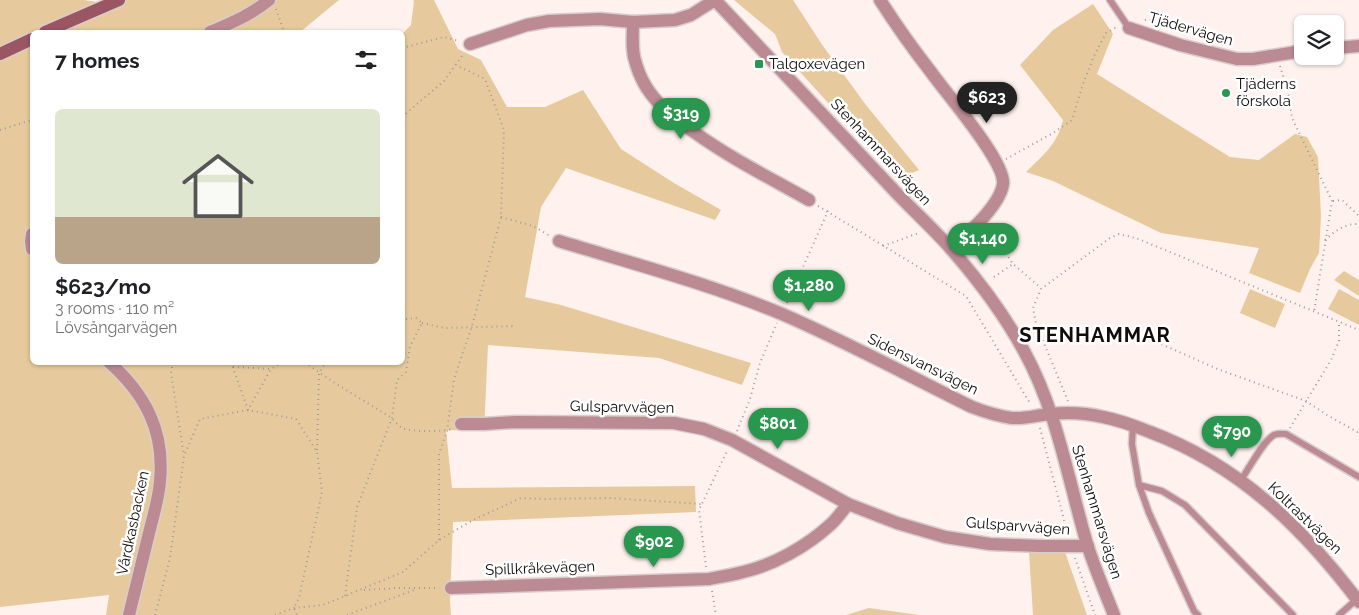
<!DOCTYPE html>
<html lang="en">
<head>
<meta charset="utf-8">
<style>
	body { margin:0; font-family:Raleway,sans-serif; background:#f6f6f6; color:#202124; height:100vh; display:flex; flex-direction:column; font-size:19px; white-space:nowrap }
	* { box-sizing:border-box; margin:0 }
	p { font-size:16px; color:#757577 }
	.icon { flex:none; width:28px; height:28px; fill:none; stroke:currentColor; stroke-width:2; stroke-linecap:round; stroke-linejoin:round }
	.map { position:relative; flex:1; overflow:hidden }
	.side { position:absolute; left:30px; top:30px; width:375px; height:335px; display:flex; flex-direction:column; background:#fff; border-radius:8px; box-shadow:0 1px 4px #0004 }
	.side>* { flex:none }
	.tools { position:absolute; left:1294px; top:15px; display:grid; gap:10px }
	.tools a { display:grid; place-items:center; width:50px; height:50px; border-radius:8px; background:#fff; box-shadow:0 1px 4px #0004; font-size:25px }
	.price { position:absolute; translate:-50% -42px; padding:0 11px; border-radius:18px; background:#2a974f; color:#fff; font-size:16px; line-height:32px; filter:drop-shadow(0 1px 2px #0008) }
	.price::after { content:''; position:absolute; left:50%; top:30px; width:15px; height:11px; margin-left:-8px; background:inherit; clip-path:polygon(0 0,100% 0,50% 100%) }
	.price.selected { background:#222; color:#fff }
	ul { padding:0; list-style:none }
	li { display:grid; align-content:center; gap:10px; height:265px; padding:0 25px }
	li span { display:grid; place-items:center; height:155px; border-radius:8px; color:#555 }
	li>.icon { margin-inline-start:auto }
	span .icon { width:90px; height:90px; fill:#fffc; stroke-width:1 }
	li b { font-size:21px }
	h2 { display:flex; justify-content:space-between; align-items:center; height:60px; padding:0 25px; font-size:21px }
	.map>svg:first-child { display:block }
	.green { fill:#e6ca9d }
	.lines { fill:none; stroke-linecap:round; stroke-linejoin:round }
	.lane-casing { stroke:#d8cdca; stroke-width:9 }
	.street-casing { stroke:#d8cdca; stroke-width:15 }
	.secondary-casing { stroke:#d8cdca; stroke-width:15 }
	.path { stroke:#a39a98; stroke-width:2; stroke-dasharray:1 4; stroke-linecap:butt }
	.lane { stroke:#bb8a92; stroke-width:6 }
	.street { stroke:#bb8a92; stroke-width:12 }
	.secondary { stroke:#9a5663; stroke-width:12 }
	.poi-dot { fill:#2a974f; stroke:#fff; stroke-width:2 }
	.labels { text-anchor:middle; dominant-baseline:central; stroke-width:5; stroke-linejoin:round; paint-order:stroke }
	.street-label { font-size:15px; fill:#110d0c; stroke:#fff }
	.poi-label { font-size:15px; fill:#110d0c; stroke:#fff; text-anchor:start }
	.district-label { font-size:20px; font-weight:bold; letter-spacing:1px; fill:#110d0c; stroke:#fff }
</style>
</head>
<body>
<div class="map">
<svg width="1359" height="615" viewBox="0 0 1359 615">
	<rect width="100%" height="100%" fill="#fef1ee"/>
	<g class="green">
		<path d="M0 0H84L97 2 103 0H339L300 32H32V362H402V34L411 25 414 1 413 0H434L458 49 481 60 507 107H545L583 90 621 149 674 183 721 210 715 220 566 168 541 207 525 297 561 305 751 363 742 385 659 358 488 345 484 431 446 430 452 488 695 486 696 512 453 522 450 601 451 615H106L109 595 0 607Z"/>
		<path d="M734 0H793L823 46 866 105 919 170 897 179 782 52 775 34Z"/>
		<path d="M1093 4 1113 34 1097 74 1230 157 1259 160 1295 134 1307 137 1318 157 1321 216 1319 253 1310 269 1300 293 1249 273 1259 248 1161 233 1053 181 1026 172C1043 155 1057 145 1063 120L1020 65 1053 30Z"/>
		<path d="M1344 271 1359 280V296L1334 280Z"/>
		<path d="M1250 289 1285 304 1275 328 1240 313Z"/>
		<path d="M1339 289 1359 300V325L1328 309Z"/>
		<path d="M1029 552H1065L1087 615H1033Z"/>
		<path d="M869 608 919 615H846Z"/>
	</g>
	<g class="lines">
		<g class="lane-casing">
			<g id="lane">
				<path d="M1110 0 1129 28"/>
				<path d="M1133 425 1132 444 1139 485"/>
				<path d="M1241 480C1248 470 1264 440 1274 435 1278 433 1282 434 1286 434L1359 477"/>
				<path d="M1198 615 1194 611 1149 513 1139 485 1162 491 1185 505 1293 615"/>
				<path d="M1339 615 1357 599"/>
			</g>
		</g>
		<g class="street-casing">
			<g id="street">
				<path d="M715 0C773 62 831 123 889 185 909 207 932 227 952 250 979 281 1004 314 1024 351 1057 411 1068 479 1087 544 1095 569 1105 592 1114 615"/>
				<path d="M880 0C896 25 913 49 931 72 945 92 1006 162 1003 184 1000 206 967 234 951 249"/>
				<path d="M633 22C633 36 631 51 636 64 639 74 644 85 651 94 663 110 678 121 694 132 730 158 770 178 809 200"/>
				<path d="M1129 28 1180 45 1237 59H1253L1302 51"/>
				<path d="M210 32C231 23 251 15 269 0"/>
				<path d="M470 44 527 25 549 21 600 19 633 22 675 20 691 15 715 0"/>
				<path d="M1335 48 1359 46"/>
				<path d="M32 234 31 241 32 249"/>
				<path d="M559 241C634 264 710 284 782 314 847 342 909 376 972 407 985 412 998 416 1012 418 1025 419 1038 415 1050 414 1068 412 1086 413 1103 417 1119 420 1135 426 1150 432 1239 465 1303 528 1359 602"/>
				<path d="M109 362C145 394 165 431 160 481 159 497 154 513 150 529 143 558 136 587 129 615"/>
				<path d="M461 424H484L515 422 674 423 704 429 732 440 848 504 897 523 945 537 990 544 1039 546H1088"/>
				<path d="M451 588 709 579C720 577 732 575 743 572 774 565 807 546 830 525 837 519 842 511 848 504"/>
			</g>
		</g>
		<g class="secondary-casing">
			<g id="secondary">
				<path d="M45 32 119 0"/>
				<path d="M0 54 32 39"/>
			</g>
		</g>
		<g class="path">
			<path d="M276 9 284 32"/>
			<path d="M1145 20 1148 19 1193 31 1219 42"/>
			<path d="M402 48 444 37 459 41"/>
			<path d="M1280 66 1288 92 1292 118 1332 201 1314 312"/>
			<path d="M402 117 444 81 464 53"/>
			<path d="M0 130 32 120"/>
			<path d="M1006 159 1053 133 1072 120 1083 84 1094 56 1106 33 1117 27"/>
			<path d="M1333 201 1342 200 1359 216"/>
			<path d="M818 206 966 296 1031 405"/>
			<path d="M501 217 533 226 550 236"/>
			<path d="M989 228 1013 264 1041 288"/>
			<path d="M1325 240C1335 231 1345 223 1359 224"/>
			<path d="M883 246 919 233"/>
			<path d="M994 277 1013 264"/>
			<path d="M787 303 828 211"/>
			<path d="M422 323 445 328 516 326"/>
			<path d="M1134 332 1220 370 1306 401 1327 415 1359 433"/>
			<path d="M173 362 171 373 184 456"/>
			<path d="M231 362 248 410 271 369 283 362"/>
			<path d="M305 362C331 382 360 398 387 415 393 418 397 425 402 428 410 432 444 432 452 429"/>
			<path d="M233 367 271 369"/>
			<path d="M1068 401 1036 324 1033 308 1041 289 1110 238 1119 234 1136 238 1359 330"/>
			<path d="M1040 428 1068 535"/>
			<path d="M1290 428 1331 360 1339 341V323"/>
			<path d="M737 431 750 399 760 363 777 323"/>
			<path d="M317 450 319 373 326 362"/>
			<path d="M439 540V454L447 431 454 379 472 326 501 217 504 130 485 79 456 65"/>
			<path d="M1075 558 1095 615"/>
			<path d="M706 567 699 510 727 451"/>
			<path d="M364 590 396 588H439"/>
			<path d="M712 591 716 615"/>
			<path d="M345 596 357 507 392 418 397 380 406 372 410 346 422 323 416 318 405 319 402 316"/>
			<path d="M155 615 170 558 184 456 200 419 248 410 296 419 317 452 322 492 299 598 294 608 297 615"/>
			<path d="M275 615 294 608 323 605 403 572 439 540 473 520 521 498 546 499 609 498 701 504"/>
			<path d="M347 615 417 589"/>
		</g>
		<use href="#lane" class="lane"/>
		<use href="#street" class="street"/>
		<use href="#secondary" class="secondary"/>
	</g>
	<g class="poi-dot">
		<rect x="754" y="59" width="10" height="10" rx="2.5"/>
		<circle cx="1226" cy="93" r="5"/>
	</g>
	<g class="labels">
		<g class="street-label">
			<text transform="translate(1191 29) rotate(16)">Tjädervägen</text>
			<text transform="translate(881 152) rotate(47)">Stenhammarsvägen</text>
			<text transform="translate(923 364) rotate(26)">Sidensvansvägen</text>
			<text transform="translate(622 407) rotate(1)">Gulsparvvägen</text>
			<text transform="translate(1097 512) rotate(73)">Stenhammarsvägen</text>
			<text transform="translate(1305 518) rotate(44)">Koltrastvägen</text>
			<text transform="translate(133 523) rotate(-78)">Vårdkasbacken</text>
			<text transform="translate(1018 526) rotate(4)">Gulsparvvägen</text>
			<text transform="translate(540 568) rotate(-2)">Spillkråkevägen</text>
		</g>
		<g class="poi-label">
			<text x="769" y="64">Talgoxevägen</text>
			<text x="1236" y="84">Tjäderns<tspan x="1236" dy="17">förskola</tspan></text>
		</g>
		<g class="district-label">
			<text x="1095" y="335">STENHAMMAR</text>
		</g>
	</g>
</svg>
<div class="tools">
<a><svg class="icon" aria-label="layers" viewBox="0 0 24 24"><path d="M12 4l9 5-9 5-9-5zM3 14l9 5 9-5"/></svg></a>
</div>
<b class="price selected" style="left:987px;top:124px">$623</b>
<b class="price" style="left:681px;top:140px">$319</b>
<b class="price" style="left:983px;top:265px">$1,140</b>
<b class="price" style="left:809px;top:312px">$1,280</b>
<b class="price" style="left:778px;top:450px">$801</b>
<b class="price" style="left:1232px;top:458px">$790</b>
<b class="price" style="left:654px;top:568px">$902</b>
<section class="side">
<h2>7 homes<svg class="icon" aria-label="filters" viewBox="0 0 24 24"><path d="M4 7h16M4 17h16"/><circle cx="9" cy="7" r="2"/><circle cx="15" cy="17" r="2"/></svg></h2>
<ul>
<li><span style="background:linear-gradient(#dfe7d0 70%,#b9a48a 0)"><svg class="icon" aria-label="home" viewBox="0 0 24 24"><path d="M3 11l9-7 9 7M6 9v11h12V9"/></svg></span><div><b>$623/mo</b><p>3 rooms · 110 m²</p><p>Lövsångarvägen</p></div></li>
</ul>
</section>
</div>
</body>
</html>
